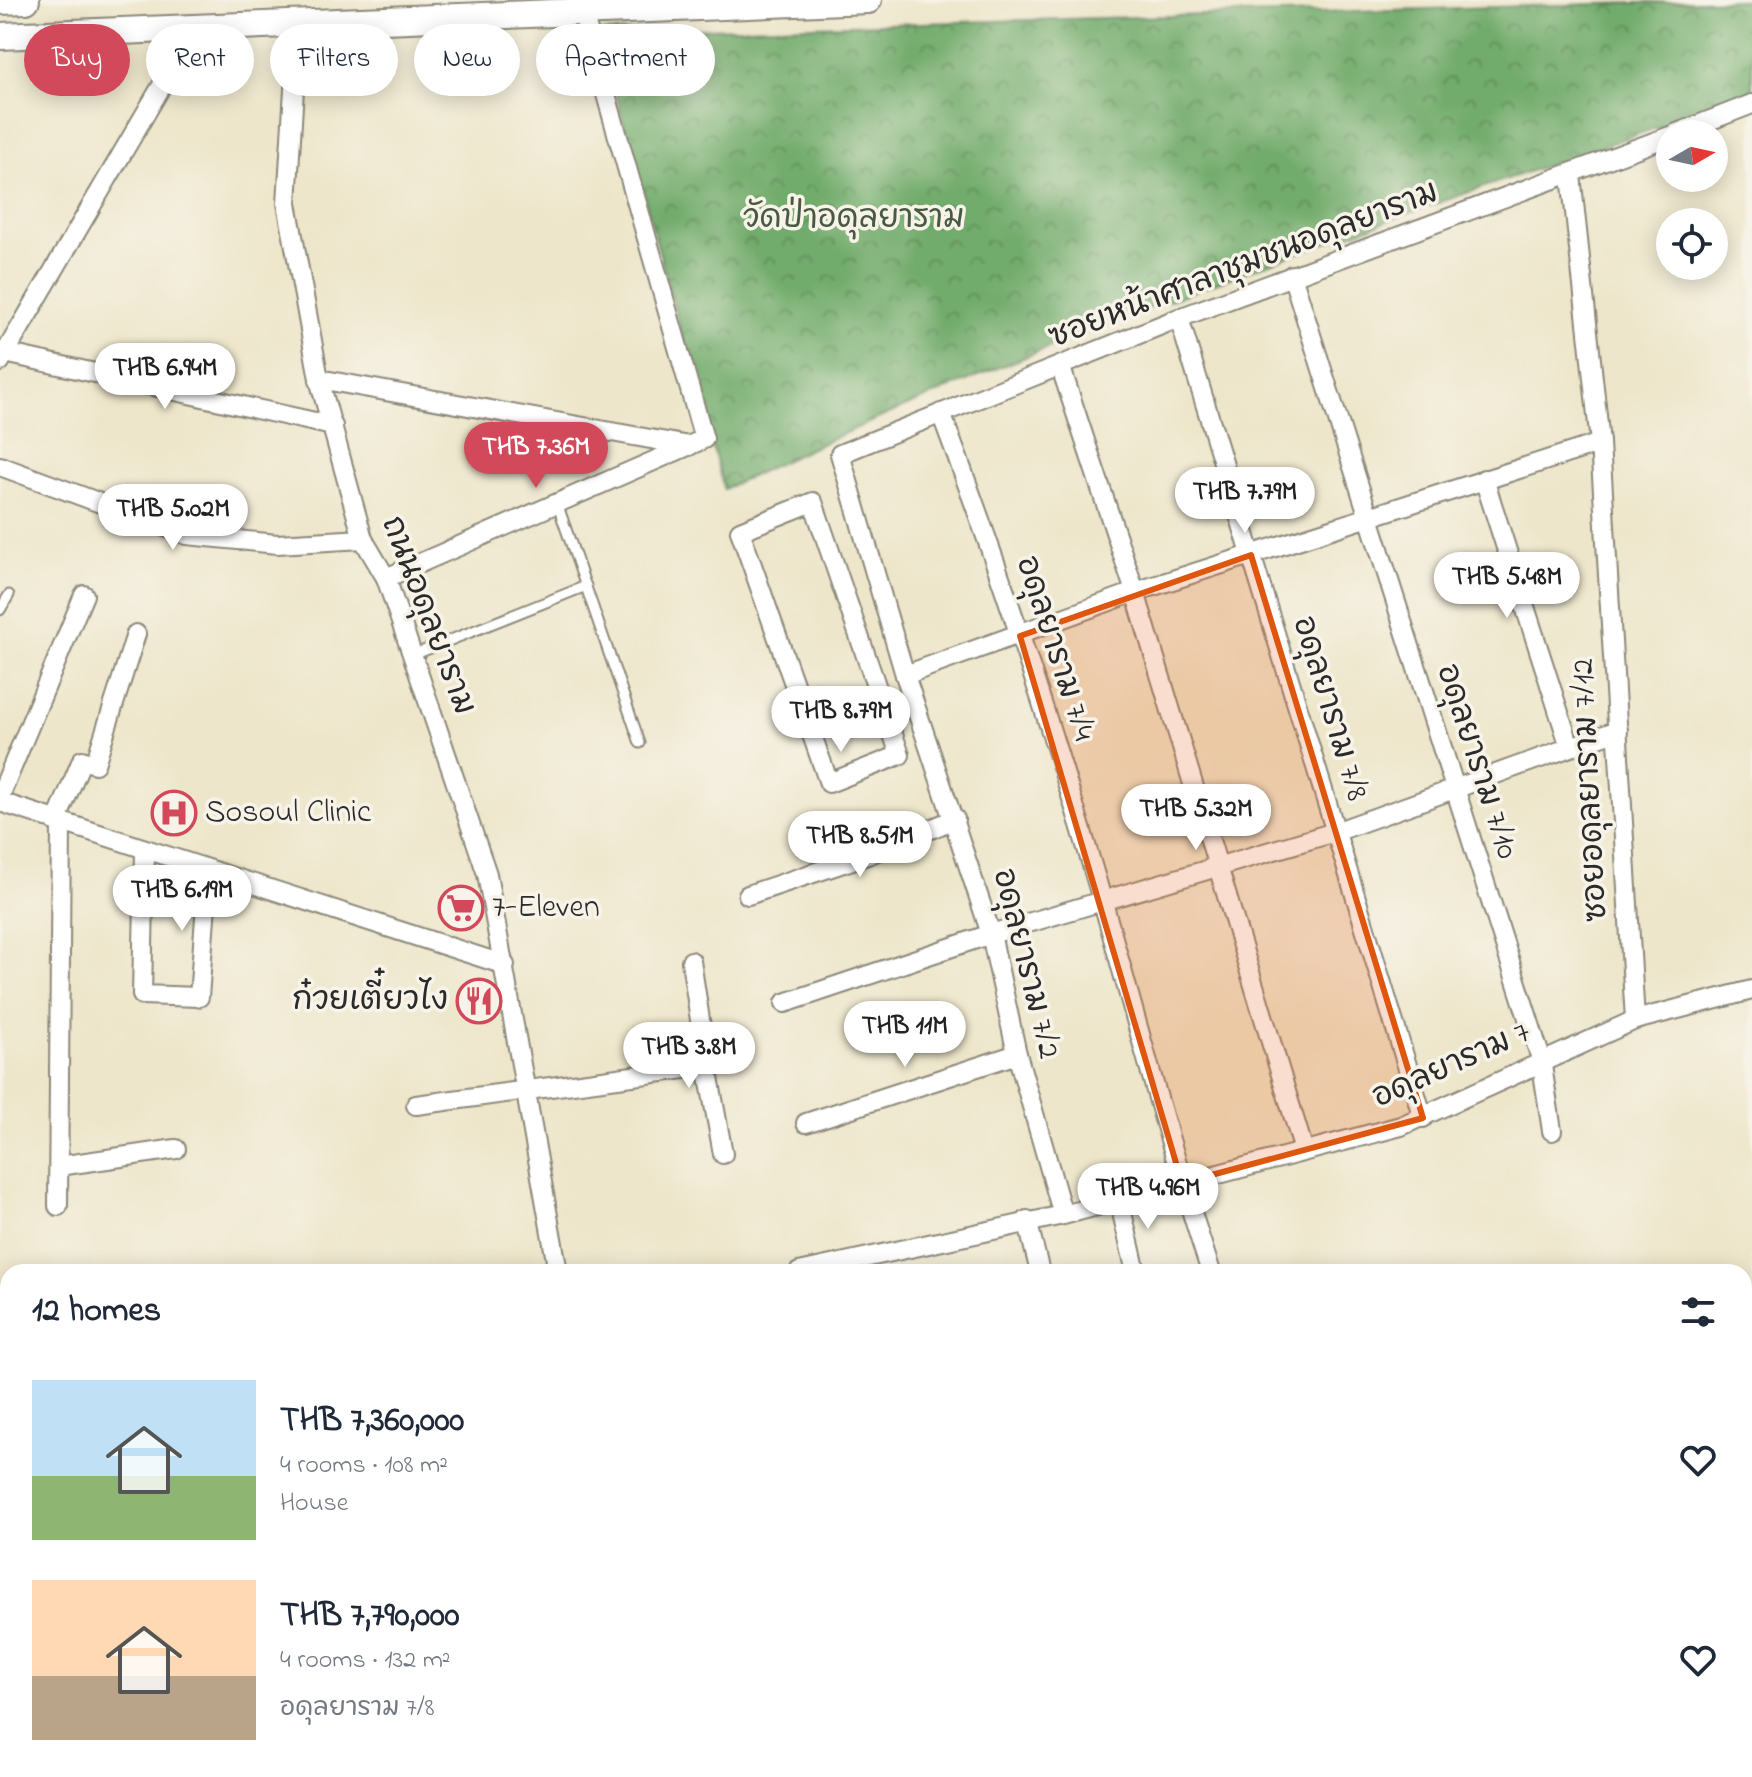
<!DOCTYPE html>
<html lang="en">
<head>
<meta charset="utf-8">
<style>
	body { margin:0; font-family:"Indie Flower","Playpen Sans Thai",sans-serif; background:#f6f6f7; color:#1f2937; height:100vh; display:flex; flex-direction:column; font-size:30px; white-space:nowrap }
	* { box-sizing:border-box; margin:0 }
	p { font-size:26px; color:#747a83 }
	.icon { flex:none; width:44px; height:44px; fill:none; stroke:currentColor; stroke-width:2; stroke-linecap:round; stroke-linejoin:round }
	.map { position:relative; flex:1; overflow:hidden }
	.panel { position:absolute; left:0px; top:1264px; width:1752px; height:514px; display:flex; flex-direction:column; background:#fff; border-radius:24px 24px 0 0; box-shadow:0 4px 20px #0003 }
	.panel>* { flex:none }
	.banner { position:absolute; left:24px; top:24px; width:800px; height:72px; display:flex; gap:16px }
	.needle { width:52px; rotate:81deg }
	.fabs { position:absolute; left:1656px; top:120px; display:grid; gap:16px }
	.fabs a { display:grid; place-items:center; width:72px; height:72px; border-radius:50%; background:#fff; box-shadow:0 4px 20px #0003; font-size:40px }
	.price { position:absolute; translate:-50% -68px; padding:0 18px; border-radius:28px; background:#fff; color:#222; font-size:26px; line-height:52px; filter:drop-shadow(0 2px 4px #0008) }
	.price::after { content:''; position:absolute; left:50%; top:48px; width:24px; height:18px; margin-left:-12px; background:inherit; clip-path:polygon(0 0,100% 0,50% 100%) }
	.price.on { background:#d1495b; color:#fff }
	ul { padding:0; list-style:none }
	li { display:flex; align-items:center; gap:24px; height:200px; padding:0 32px }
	li span { display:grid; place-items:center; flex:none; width:224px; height:160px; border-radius:0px; color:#555 }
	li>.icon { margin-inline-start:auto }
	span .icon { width:96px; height:96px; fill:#fffc; stroke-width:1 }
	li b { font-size:34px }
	h2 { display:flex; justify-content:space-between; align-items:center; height:96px; padding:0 32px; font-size:34px }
	.tag { padding:0 28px; border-radius:36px; background:#fff; box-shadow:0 4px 20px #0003; font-size:28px; line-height:72px }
	.tag.on { background:#d1495b; color:#fff }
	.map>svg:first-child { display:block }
	.forest { fill:url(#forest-crowns); stroke:#4e6c4c; stroke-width:2 }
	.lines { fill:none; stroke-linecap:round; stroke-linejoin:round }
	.lane-casing { stroke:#8c887a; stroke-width:13 }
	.street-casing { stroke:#8c887a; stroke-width:22 }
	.secondary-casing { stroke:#8c887a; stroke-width:30 }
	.lane { stroke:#fff; stroke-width:9 }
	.street { stroke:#fff; stroke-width:18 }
	.secondary { stroke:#fff; stroke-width:26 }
	.marked { fill:#df570e; fill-opacity:0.2; stroke:#df570e; stroke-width:6; stroke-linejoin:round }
	.labels { text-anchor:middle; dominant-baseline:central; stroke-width:7; stroke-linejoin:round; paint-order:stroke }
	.park-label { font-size:32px; fill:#495a43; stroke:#f7f3e8 }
	.street-label { font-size:32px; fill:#2b2b2b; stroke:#f7f3e8 }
	.poi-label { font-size:32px; fill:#2b2b2b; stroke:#f7f3e8; text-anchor:start }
</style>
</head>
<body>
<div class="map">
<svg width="1752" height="1777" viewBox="0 0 1752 1777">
	<defs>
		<pattern id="forest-crowns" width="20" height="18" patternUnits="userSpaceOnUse" patternTransform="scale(2)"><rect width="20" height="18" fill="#72ac6c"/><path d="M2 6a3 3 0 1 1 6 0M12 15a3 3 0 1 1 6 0" fill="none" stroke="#5e8c59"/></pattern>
	</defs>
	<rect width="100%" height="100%" fill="#f7f3e8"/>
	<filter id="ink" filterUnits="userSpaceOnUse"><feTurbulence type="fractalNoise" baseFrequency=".0125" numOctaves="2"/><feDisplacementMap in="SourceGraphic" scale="16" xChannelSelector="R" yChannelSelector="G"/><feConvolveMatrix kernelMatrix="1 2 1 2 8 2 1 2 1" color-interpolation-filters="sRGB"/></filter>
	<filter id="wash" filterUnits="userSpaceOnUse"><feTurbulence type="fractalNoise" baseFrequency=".006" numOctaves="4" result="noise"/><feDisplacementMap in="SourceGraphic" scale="32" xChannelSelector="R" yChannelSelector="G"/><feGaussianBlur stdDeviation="1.8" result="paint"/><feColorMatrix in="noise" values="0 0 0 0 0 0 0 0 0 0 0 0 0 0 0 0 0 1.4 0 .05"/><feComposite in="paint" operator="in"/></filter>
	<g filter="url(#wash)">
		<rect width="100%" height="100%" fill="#ede6ca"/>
		<path class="forest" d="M1746 0 1752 2V95C1405 214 1055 330 724 489L599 32Z"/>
	</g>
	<g filter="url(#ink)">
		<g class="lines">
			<g class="lane-casing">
				<g id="lane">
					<path d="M557 503 640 743"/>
					<path d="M0 610 9 595"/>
					<path d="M413 655 586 586"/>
				</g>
			</g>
			<g class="street-casing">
				<g id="street">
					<path d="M298 24 287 203 319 379 363 539 386 578 487 874 558 1272"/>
					<path d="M1675 134 1752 104"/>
					<path d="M1571 175 1600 443 1635 1020"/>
					<path d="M1292 275 1541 1059 1552 1131"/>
					<path d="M1179 318 1423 1118"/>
					<path d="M5 353 333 426"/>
					<path d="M0 362 195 29"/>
					<path d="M1061 368 1135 592 1304 1151"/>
					<path d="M319 379 689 446"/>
					<path d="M941 413C1002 575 1056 740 1104 906 1139 1029 1171 1151 1211 1272"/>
					<path d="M0 466 187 535 277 544 363 539"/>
					<path d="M1484 479 1570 747"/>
					<path d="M813 502 900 755 829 783 740 531Z"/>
					<path d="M386 578 704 439 582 10"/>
					<path d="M905 675 1135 592 1600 443"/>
					<path d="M0 796 84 595"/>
					<path d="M0 802 505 965"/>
					<path d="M56 822 82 760 95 764 136 634"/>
					<path d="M145 882 206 904 199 997 142 995 145 850"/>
					<path d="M748 895 870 854 955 819"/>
					<path d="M785 1003 991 934 1335 832 1618 730"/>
					<path d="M707 1066 723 1154"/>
					<path d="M416 1105 707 1066 691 961"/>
					<path d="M806 1123 1017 1054"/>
					<path d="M59 1166 176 1149"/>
					<path d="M1119 1200 1136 1272"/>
					<path d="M58 1206 61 824"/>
					<path d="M1063 1215 1017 1054 991 934 905 675 840 454 1179 318 1670 136"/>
					<path d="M1027 1220 1040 1272"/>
					<path d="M799 1272 1063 1215 1401 1126 1635 1020 1752 990"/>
					<path d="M1744 1394 1752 1392"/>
					<path d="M0 1502 8 1500"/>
					<path d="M1744 1589 1752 1587"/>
					<path d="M1744 1719 1752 1718"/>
					<path d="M658 1770 659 1777"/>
					<path d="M1452 1770 1453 1777"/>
					<path d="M97 1773 114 1770"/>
				</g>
			</g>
			<g class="secondary-casing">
				<g id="secondary">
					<path d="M0 1 26 0"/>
					<path d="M0 36 868 0"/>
					<path d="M1744 1494 1752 1491"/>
					<path d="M817 1777 840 1770"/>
				</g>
			</g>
			<use href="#lane" class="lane"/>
			<use href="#street" class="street"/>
			<use href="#secondary" class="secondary"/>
		</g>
	</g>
	<path class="marked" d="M1251 555 1423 1118 1182 1183 1020 636Z"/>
	<defs>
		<g id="hospital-ring" transform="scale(2.3)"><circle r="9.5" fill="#f7f3e8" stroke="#d1495b" stroke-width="1.5"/><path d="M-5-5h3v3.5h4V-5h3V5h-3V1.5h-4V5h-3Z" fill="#d1495b"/></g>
		<g id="supermarket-ring" transform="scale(2.3)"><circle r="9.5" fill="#f7f3e8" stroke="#d1495b" stroke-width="1.5"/><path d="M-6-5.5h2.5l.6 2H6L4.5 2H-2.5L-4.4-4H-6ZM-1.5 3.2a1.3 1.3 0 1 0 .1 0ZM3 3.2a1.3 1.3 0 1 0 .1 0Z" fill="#d1495b"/></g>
		<g id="restaurant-ring" transform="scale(2.3)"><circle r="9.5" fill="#f7f3e8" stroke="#d1495b" stroke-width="1.5"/><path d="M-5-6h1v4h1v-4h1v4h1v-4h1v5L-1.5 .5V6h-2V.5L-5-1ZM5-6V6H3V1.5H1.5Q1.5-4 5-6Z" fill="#d1495b"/></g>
	</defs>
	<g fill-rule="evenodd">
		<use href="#hospital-ring" x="174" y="813"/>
		<use href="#supermarket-ring" x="461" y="908"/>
		<use href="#restaurant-ring" x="479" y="1001"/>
	</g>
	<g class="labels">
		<g class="park-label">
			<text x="854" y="219">วัดป่าอดุลยาราม</text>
		</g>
		<g class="street-label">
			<text transform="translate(1244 266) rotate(-21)">ซอยหน้าศาลาชุมชนอดุลยาราม</text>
			<text transform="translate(427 616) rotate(69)">ถนนอดุลยาราม</text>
			<text transform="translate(1054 649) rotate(72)">อดุลยาราม 7/4</text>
			<text transform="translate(1329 709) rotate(73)">อดุลยาราม 7/8</text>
			<text transform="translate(1476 762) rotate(72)">อดุลยาราม 7/10</text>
			<text transform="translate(1591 790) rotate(-93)">ซอยอดุลยาราม 7/12</text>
			<text transform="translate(1025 964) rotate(76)">อดุลยาราม 7/2</text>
			<text transform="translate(1452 1066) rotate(-24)">อดุลยาราม 7</text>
		</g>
		<g class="poi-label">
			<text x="205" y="813">Sosoul Clinic</text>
			<text x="492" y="908">7-Eleven</text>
			<text x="448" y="1001" text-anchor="end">ก๋วยเตี๋ยวไง</text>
		</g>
	</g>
</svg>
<div class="fabs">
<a><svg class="needle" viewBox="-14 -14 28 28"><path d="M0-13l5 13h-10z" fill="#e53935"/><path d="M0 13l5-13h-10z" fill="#747a83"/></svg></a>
<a><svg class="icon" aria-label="locate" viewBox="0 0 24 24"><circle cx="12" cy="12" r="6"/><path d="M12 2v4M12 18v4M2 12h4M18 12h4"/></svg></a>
</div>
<b class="price" style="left:165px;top:411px">THB 6.94M</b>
<b class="price on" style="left:536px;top:490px">THB 7.36M</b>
<b class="price" style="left:1245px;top:535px">THB 7.79M</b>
<b class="price" style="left:173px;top:552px">THB 5.02M</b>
<b class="price" style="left:1507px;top:620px">THB 5.48M</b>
<b class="price" style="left:841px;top:754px">THB 8.79M</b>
<b class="price" style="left:1196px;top:852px">THB 5.32M</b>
<b class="price" style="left:860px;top:879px">THB 8.51M</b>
<b class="price" style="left:182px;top:933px">THB 6.19M</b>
<b class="price" style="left:905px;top:1069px">THB 11M</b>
<b class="price" style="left:689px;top:1090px">THB 3.8M</b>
<b class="price" style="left:1148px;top:1231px">THB 4.96M</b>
<div class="banner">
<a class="tag on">Buy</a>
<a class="tag">Rent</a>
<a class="tag">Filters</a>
<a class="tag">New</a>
<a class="tag">Apartment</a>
</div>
<section class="panel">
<h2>12 homes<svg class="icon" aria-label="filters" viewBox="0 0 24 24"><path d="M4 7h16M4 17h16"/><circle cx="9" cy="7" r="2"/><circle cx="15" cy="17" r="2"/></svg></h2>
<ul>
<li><span style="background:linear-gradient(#bfe0f5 60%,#8fb573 0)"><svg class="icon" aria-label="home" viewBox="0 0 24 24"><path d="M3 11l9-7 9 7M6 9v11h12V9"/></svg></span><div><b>THB 7,360,000</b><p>4 rooms · 108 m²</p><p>House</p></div><svg class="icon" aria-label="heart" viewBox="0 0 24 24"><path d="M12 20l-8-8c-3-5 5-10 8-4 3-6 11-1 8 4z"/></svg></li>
<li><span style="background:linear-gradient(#ffd9b3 60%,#b9a48a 0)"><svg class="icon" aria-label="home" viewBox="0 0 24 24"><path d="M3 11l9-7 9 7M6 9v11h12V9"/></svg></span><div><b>THB 7,790,000</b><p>4 rooms · 132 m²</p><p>อดุลยาราม 7/8</p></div><svg class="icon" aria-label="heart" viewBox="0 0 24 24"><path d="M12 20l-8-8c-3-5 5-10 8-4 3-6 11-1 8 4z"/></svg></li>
</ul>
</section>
</div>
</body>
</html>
